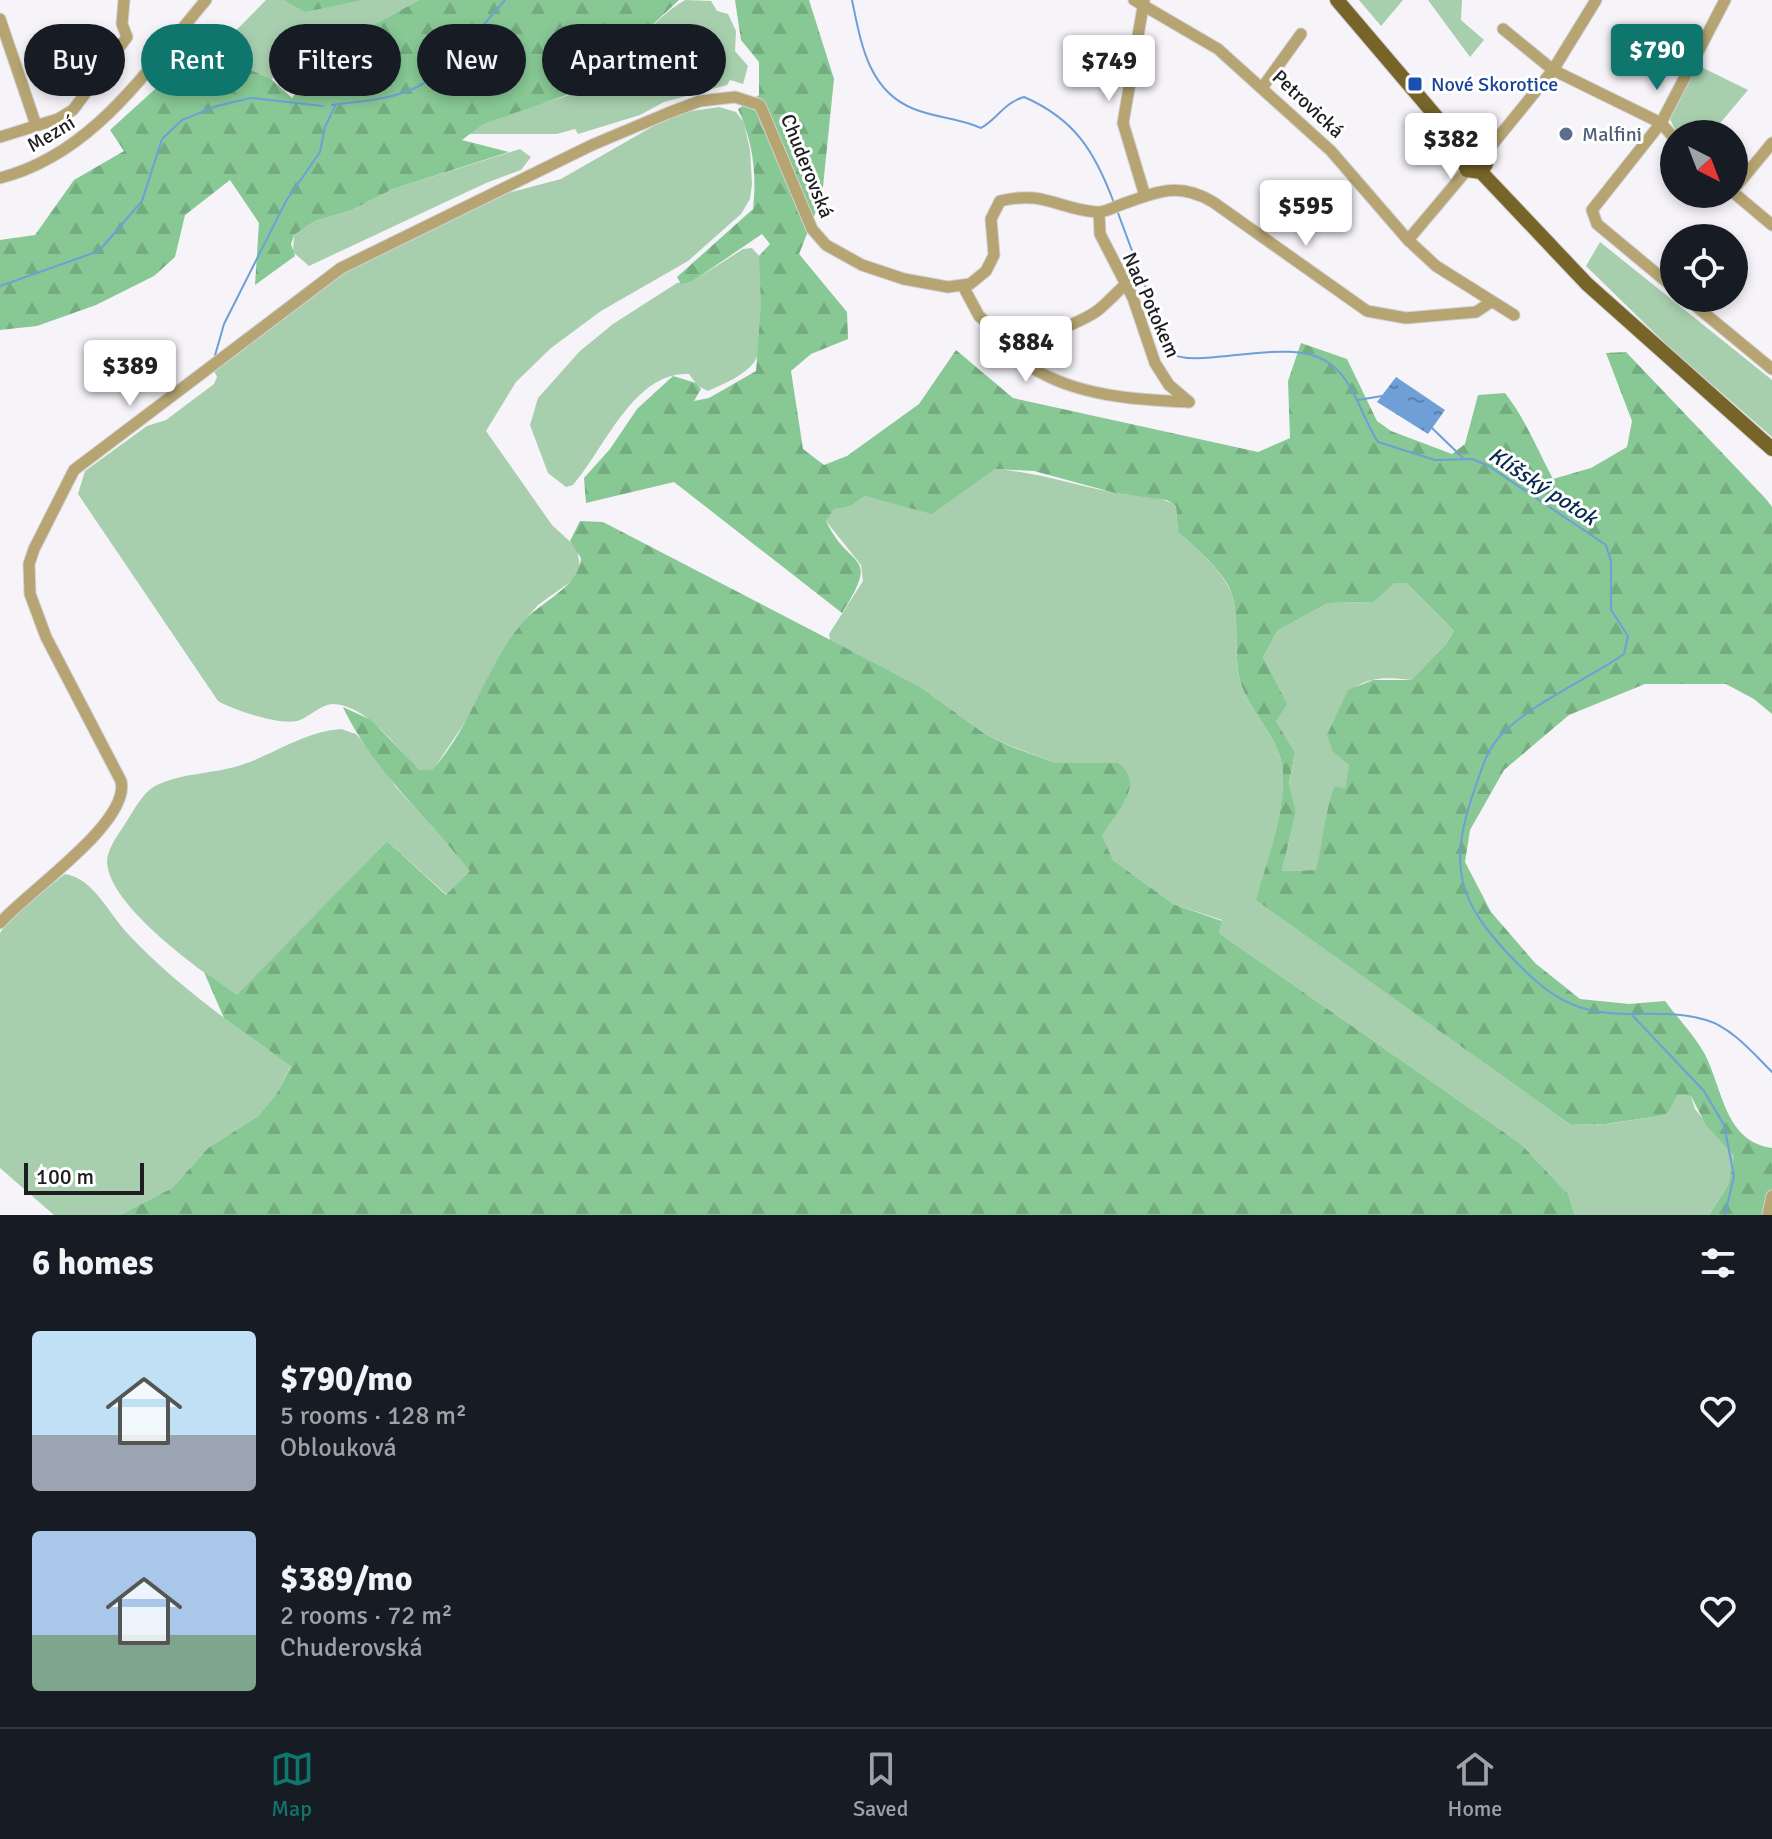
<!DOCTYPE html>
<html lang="en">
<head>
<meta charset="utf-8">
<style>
	body { margin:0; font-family:Signika,sans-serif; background:#242831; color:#f1f3f6; height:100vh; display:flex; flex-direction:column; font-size:30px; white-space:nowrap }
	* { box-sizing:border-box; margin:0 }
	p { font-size:26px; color:#9ea1a6 }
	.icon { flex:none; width:44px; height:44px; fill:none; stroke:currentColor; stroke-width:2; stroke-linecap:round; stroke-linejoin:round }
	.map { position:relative; height:1215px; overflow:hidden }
	.sheet { display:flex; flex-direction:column; background:#171b24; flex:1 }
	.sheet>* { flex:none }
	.top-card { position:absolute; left:24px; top:24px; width:800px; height:72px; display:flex; gap:16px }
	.needle { width:52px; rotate:138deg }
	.controls { position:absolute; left:1660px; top:120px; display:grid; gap:16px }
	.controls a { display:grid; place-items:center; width:88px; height:88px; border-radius:50%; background:#171b24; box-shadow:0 4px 12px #0003; font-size:40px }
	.scale { position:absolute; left:24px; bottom:20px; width:120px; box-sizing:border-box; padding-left:8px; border:4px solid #1e1d1f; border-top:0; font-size:22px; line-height:28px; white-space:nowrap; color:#1e1d1f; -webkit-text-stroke:6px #fff; paint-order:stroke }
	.price { position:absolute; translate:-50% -68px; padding:0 18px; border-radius:8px; background:#fff; color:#222; font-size:26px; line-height:52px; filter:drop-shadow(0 2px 4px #0008) }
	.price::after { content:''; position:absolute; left:50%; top:48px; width:24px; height:18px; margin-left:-12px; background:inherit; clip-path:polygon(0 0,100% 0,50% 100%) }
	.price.on { background:#0f766e; color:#fff }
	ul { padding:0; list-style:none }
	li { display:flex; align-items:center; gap:24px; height:200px; padding:0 32px }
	li span { display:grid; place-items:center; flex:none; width:224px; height:160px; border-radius:8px; color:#555 }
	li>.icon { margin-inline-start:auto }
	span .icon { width:96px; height:96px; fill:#fffc; stroke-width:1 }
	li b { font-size:34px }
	h2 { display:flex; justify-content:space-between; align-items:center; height:96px; padding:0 32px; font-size:34px }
	.pill { padding:0 28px; border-radius:36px; background:#171b24; box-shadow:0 4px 12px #0003; font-size:28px; line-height:72px }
	.pill.on { background:#0f766e; color:#fff }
	.dock { display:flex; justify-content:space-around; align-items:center; height:112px; border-top:2px solid #363941; background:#171b24; font-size:22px; color:#9ea1a6 }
	.dock a { display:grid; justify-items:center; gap:4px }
	.dock .on { color:#0f766e }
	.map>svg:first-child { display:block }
	.green { fill:#a7cfae }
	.forest { fill:url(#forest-firs); fill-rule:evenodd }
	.water { fill:url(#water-ripples) }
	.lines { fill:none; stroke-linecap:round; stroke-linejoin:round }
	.stream { stroke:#6e9fd7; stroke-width:2 }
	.minor-casing { stroke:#d3d1d6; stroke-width:13 }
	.major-casing { stroke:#d3d1d6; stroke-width:16 }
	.minor { stroke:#b6a572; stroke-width:11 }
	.major { stroke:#766429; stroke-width:14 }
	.transit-dot { fill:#1a4fb4; stroke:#fff; stroke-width:3 }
	.service-dot { fill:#5c6f8a; stroke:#fff; stroke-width:3 }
	.labels { text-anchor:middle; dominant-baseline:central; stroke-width:6; stroke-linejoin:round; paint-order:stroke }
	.transit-label { font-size:20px; fill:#164399; stroke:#fff; text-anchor:start }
	.street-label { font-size:20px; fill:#1e1d1f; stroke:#fff }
	.service-label { font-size:20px; fill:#4e5e75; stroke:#fff; text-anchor:start }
	.water-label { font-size:22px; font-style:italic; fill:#072a4f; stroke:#fff }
</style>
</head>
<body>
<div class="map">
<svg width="1772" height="1215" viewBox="0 0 1772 1215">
	<defs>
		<pattern id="forest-firs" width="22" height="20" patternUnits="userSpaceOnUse" patternTransform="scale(2)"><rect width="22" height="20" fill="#87c894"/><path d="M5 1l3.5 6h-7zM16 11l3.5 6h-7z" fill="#74ab7f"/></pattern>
		<pattern id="water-ripples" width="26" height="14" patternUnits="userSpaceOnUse" patternTransform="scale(2)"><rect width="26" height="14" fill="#6e9fd7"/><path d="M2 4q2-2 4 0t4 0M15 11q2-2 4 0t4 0" fill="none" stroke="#5a81ae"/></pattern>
	</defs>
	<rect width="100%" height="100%" fill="#f6f3f9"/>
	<g class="green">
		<path d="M266 0H419L362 31 317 65 271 79 238 64 215 91 190 95 197 70Z"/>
		<path d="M685 0 711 1 717 11 728 14 736 31 735 51 748 66 743 84 730 80 727 85 664 102 640 115 578 134 575 129 557 134H470C482 112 559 103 583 89 619 69 647 22 685 0Z"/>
		<path d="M1359 0H1403L1381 26Z"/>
		<path d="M1428 0H1462L1461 20 1484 40 1470 57Z"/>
		<path d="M1697 65 1748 90 1711 134H1677L1670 119Z"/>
		<path d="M719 107 736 112 744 123 750 150 752 184 750 199 741 214 688 261 601 311 551 348 516 382 486 431 552 525 577 548 580 567 573 580 538 605 516 630 480 700 435 767 430 772 420 770C397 749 367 705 333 704 322 704 310 716 300 720 284 727 233 710 218 701L78 494 85 471 147 426 166 420 214 384 217 377 213 369 325 281 508 193 561 179 657 124 685 112Z"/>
		<path d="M520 149 531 157 521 170 486 183 309 266 293 252 294 235 315 221 352 210 393 189Z"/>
		<path d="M1600 242 1772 380V437L1670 348 1586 266Z"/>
		<path d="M752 248 760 257C762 279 766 341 756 359 747 375 723 384 708 391L698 386 689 374C634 371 605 448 573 485L566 487 548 473 530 425 538 398 580 351 613 324 677 283 693 281 743 249Z"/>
		<path d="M995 469C1038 472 1075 486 1117 493 1136 497 1160 494 1176 506L1178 532C1194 546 1217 566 1228 586 1243 615 1231 655 1242 687 1254 718 1282 740 1283 775 1284 816 1267 860 1257 900L1571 1125 1606 1124 1660 1116 1668 1113 1678 1095 1691 1096 1695 1109 1734 1156 1728 1185 1709 1215H1575L1568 1194 1521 1144 1219 933 1222 920 1173 904 1113 860 1101 836 1126 799 1118 763H1056L1013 747 985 734 919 686 830 640 829 634 863 581 861 565 826 521 834 508 851 506 865 496C907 506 958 491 995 469Z"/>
		<path d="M1394 582 1406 583 1454 631 1446 644 1411 680C1348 671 1339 697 1333 752L1350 765 1345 790 1329 807 1317 870 1282 871 1296 812 1289 785 1295 752 1276 721 1263 658 1277 631 1328 603 1374 602Z"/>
		<path d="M341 729 356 734 372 752 396 787 471 870 447 895 387 841 237 996C203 972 109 907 107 862 107 849 118 835 125 824 133 812 142 793 155 786 181 773 211 774 238 766 274 755 302 732 341 729Z"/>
		<path d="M65 874C95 879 109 915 129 935 177 986 234 1026 291 1065L277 1093 258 1116 208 1148 172 1188 120 1215H54L0 1168V933L11 917Z"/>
	</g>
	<g class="forest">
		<path d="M284 0H362L305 12Z"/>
		<path d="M419 0H679L584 89 483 124 462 140 509 152 393 189 352 210 315 221 294 235 291 244 295 256 255 285 259 223 230 180 185 215 175 257 154 276 96 305 37 326 0 330V240L35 235 74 180 124 151 110 130 209 40 216 51 197 70 191 95 215 91 238 64 271 79 292 98 317 65 362 31Z"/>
		<path d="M735 0H809L834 79 822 196 799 254 847 312 848 339 811 354 791 371 803 449 824 465 847 456 919 404 956 350 1013 398 1258 452 1290 438 1288 381 1301 343 1347 359 1377 421 1391 431 1452 454 1465 444 1478 395 1505 393C1526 420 1537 449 1553 479L1591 468 1627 447 1632 421 1606 353 1626 352 1766 499 1772 507V714L1754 699 1726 684H1645L1569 715 1504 770 1470 830 1465 862 1491 912 1535 963 1580 999 1629 1004 1665 1001C1677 1017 1693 1034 1703 1051 1723 1086 1723 1141 1772 1148V1215H1709L1728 1185 1734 1156 1706 1125 1691 1096 1678 1095 1668 1113 1660 1116 1605 1124 1571 1125 1256 900C1267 860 1284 816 1283 775 1282 740 1254 718 1242 687 1231 655 1243 615 1228 585 1217 566 1194 546 1178 532L1176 506 1167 500 1115 493 1034 471 995 469 932 514 865 496 851 506 834 509 826 521C849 571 882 550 842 613L674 482 586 503 584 478 610 449 637 409 673 376 696 383 701 389 694 401 709 398 756 371 761 305 759 256 770 244 762 234 693 281 681 284 677 277 753 209C757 173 753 142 738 109L759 95V62L741 40ZM1394 583H1406L1454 631 1446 644 1411 680H1373L1348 690 1327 735 1333 752 1349 765 1345 789 1335 786C1326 805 1322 848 1316 870L1282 871 1296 812 1289 784 1295 752 1276 721 1287 704 1263 658 1277 631 1328 603 1374 602Z"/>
		<path d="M580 521 603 522 919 686 985 734 1012 747 1056 763H1118C1148 785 1113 815 1102 836L1113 860 1173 904 1222 921 1219 933 1521 1144 1568 1194 1575 1215H120L172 1188 208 1148 258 1116 277 1093 291 1066 224 1018 204 972 237 995 387 841 446 895 470 871C428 818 372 769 343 707L371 720 420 770H432C472 727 485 668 521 624 539 602 579 588 581 558L570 541Z"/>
	</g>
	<path class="water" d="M1396 377 1445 410 1428 434 1377 402Z"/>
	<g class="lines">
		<g class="stream">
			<path d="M852 0C861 43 868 91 914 109 936 118 959 118 981 128 998 118 1004 103 1024 97 1075 119 1095 152 1114 203"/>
			<path d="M332 105C360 101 391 100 417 87 451 70 479 28 505 0"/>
			<path d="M1118 213 1170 353C1198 372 1295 331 1334 367 1356 386 1362 418 1378 442L1435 460 1472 459 1487 465 1606 545 1611 561V610L1628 636 1624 654C1585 681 1535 701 1502 734 1487 749 1482 768 1475 788 1447 867 1457 902 1516 962 1535 981 1553 998 1579 1007 1621 1021 1665 1007 1706 1020 1731 1027 1754 1054 1772 1072"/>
			<path d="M0 286 99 251 142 201 162 139 182 120 217 106 251 98 323 106"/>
			<path d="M214 359 224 324 286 201 320 152 325 127 336 104"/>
			<path d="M1358 400 1382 396"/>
			<path d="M1431 427 1464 459"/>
			<path d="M1633 1016 1704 1091 1724 1125 1734 1176 1725 1215"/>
		</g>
		<g class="minor-casing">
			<g id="minor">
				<path d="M1134 0 1218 49 1331 151 1408 240 1436 266 1514 315"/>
				<path d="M1144 1 1123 123 1145 196"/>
				<path d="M0 19 36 125"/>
				<path d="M1503 29 1553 70 1661 123 1725 0"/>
				<path d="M1262 88 1301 34"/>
				<path d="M0 137 58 119 73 110 127 37 122 24 124 0"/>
				<path d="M1674 138 1661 123 1592 210 1597 224 1674 288"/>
				<path d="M1484 155 1553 70 1596 0"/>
				<path d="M0 178C94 154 147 69 206 0"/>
				<path d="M1734 189 1772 143"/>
				<path d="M1734 193 1772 225"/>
				<path d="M1099 213 1100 234 1133 298 1155 363 1169 385 1189 402"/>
				<path d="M1408 240 1467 170"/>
				<path d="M1126 284C1116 293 1107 303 1097 311 1070 330 1038 328 1031 367 1076 396 1136 400 1189 402"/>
				<path d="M963 286 979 316 1014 346 1031 367"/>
				<path d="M1686 298 1772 369"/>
				<path d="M0 923C28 891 131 822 121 781L46 637 30 594 29 564 34 549 74 470 341 268 592 145 668 113 700 101 735 97 760 105 812 229 826 245 862 265 904 279 948 287 970 284 986 271 994 255 991 219 1000 201C1043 190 1058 209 1096 212 1104 213 1112 208 1120 205 1156 192 1178 181 1213 202L1367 311 1406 318 1476 312 1491 302"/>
				<path d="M1768 1215 1772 1196"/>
			</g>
		</g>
		<g class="major-casing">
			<g id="major">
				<path d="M1337 0 1468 154"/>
				<path d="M1468 154 1476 151 1484 155 1486 164 1481 172"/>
				<path d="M1468 154 1464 162 1467 170 1481 172"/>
				<path d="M1481 172 1587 284 1772 449"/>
			</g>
		</g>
		<use href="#minor" class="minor"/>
		<use href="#major" class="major"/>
	</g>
	<rect class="transit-dot" x="1407" y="76" width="16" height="16" rx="4"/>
	<circle class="service-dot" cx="1566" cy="134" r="8"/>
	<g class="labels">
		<g class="transit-label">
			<text x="1431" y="84">Nové Skorotice</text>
		</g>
		<g class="street-label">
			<text transform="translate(1308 104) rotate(43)">Petrovická</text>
			<text transform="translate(51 134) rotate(-31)">Mezní</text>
			<text transform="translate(807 166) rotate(68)">Chuderovská</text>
			<text transform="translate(1151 305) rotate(66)">Nad Potokem</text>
		</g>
		<g class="service-label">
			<text x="1582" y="134">Malfini</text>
		</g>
		<g class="water-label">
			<text transform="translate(1543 486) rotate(33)">Klíšský potok</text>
		</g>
	</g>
</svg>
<div class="controls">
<a><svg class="needle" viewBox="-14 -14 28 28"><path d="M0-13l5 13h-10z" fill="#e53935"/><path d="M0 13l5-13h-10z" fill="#9ea1a6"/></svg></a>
<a><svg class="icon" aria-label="locate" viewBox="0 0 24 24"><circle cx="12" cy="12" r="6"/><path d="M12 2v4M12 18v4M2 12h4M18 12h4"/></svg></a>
</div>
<div class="scale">100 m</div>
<b class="price on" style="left:1657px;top:92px">$790</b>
<b class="price" style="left:1109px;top:103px">$749</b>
<b class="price" style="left:1451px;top:181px">$382</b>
<b class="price" style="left:1306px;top:248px">$595</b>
<b class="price" style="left:1026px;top:384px">$884</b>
<b class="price" style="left:130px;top:408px">$389</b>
<div class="top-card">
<a class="pill">Buy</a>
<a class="pill on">Rent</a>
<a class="pill">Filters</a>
<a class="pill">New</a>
<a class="pill">Apartment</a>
</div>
</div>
<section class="sheet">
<h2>6 homes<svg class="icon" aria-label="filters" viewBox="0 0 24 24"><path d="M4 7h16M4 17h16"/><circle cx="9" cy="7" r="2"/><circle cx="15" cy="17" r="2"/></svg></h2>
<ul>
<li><span style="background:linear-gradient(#bfe0f5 65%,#9aa5b1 0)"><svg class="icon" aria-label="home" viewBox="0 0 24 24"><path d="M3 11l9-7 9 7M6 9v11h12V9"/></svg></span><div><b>$790/mo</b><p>5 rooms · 128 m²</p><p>Oblouková</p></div><svg class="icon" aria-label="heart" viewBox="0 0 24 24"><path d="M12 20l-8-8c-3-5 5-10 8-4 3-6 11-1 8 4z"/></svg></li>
<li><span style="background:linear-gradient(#a9c7e8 65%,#7fa58c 0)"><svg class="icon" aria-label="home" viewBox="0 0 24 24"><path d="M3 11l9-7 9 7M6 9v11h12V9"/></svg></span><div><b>$389/mo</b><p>2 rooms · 72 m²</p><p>Chuderovská</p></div><svg class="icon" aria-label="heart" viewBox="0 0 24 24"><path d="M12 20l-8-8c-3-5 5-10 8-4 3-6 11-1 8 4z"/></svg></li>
</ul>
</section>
<nav class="dock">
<a class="on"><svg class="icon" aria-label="map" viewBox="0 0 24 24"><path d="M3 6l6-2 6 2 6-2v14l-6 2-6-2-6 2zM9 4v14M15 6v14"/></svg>Map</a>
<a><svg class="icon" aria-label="saved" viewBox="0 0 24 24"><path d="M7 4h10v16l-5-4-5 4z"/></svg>Saved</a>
<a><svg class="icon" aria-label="home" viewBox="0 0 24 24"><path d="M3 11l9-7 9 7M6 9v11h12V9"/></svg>Home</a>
</nav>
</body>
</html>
